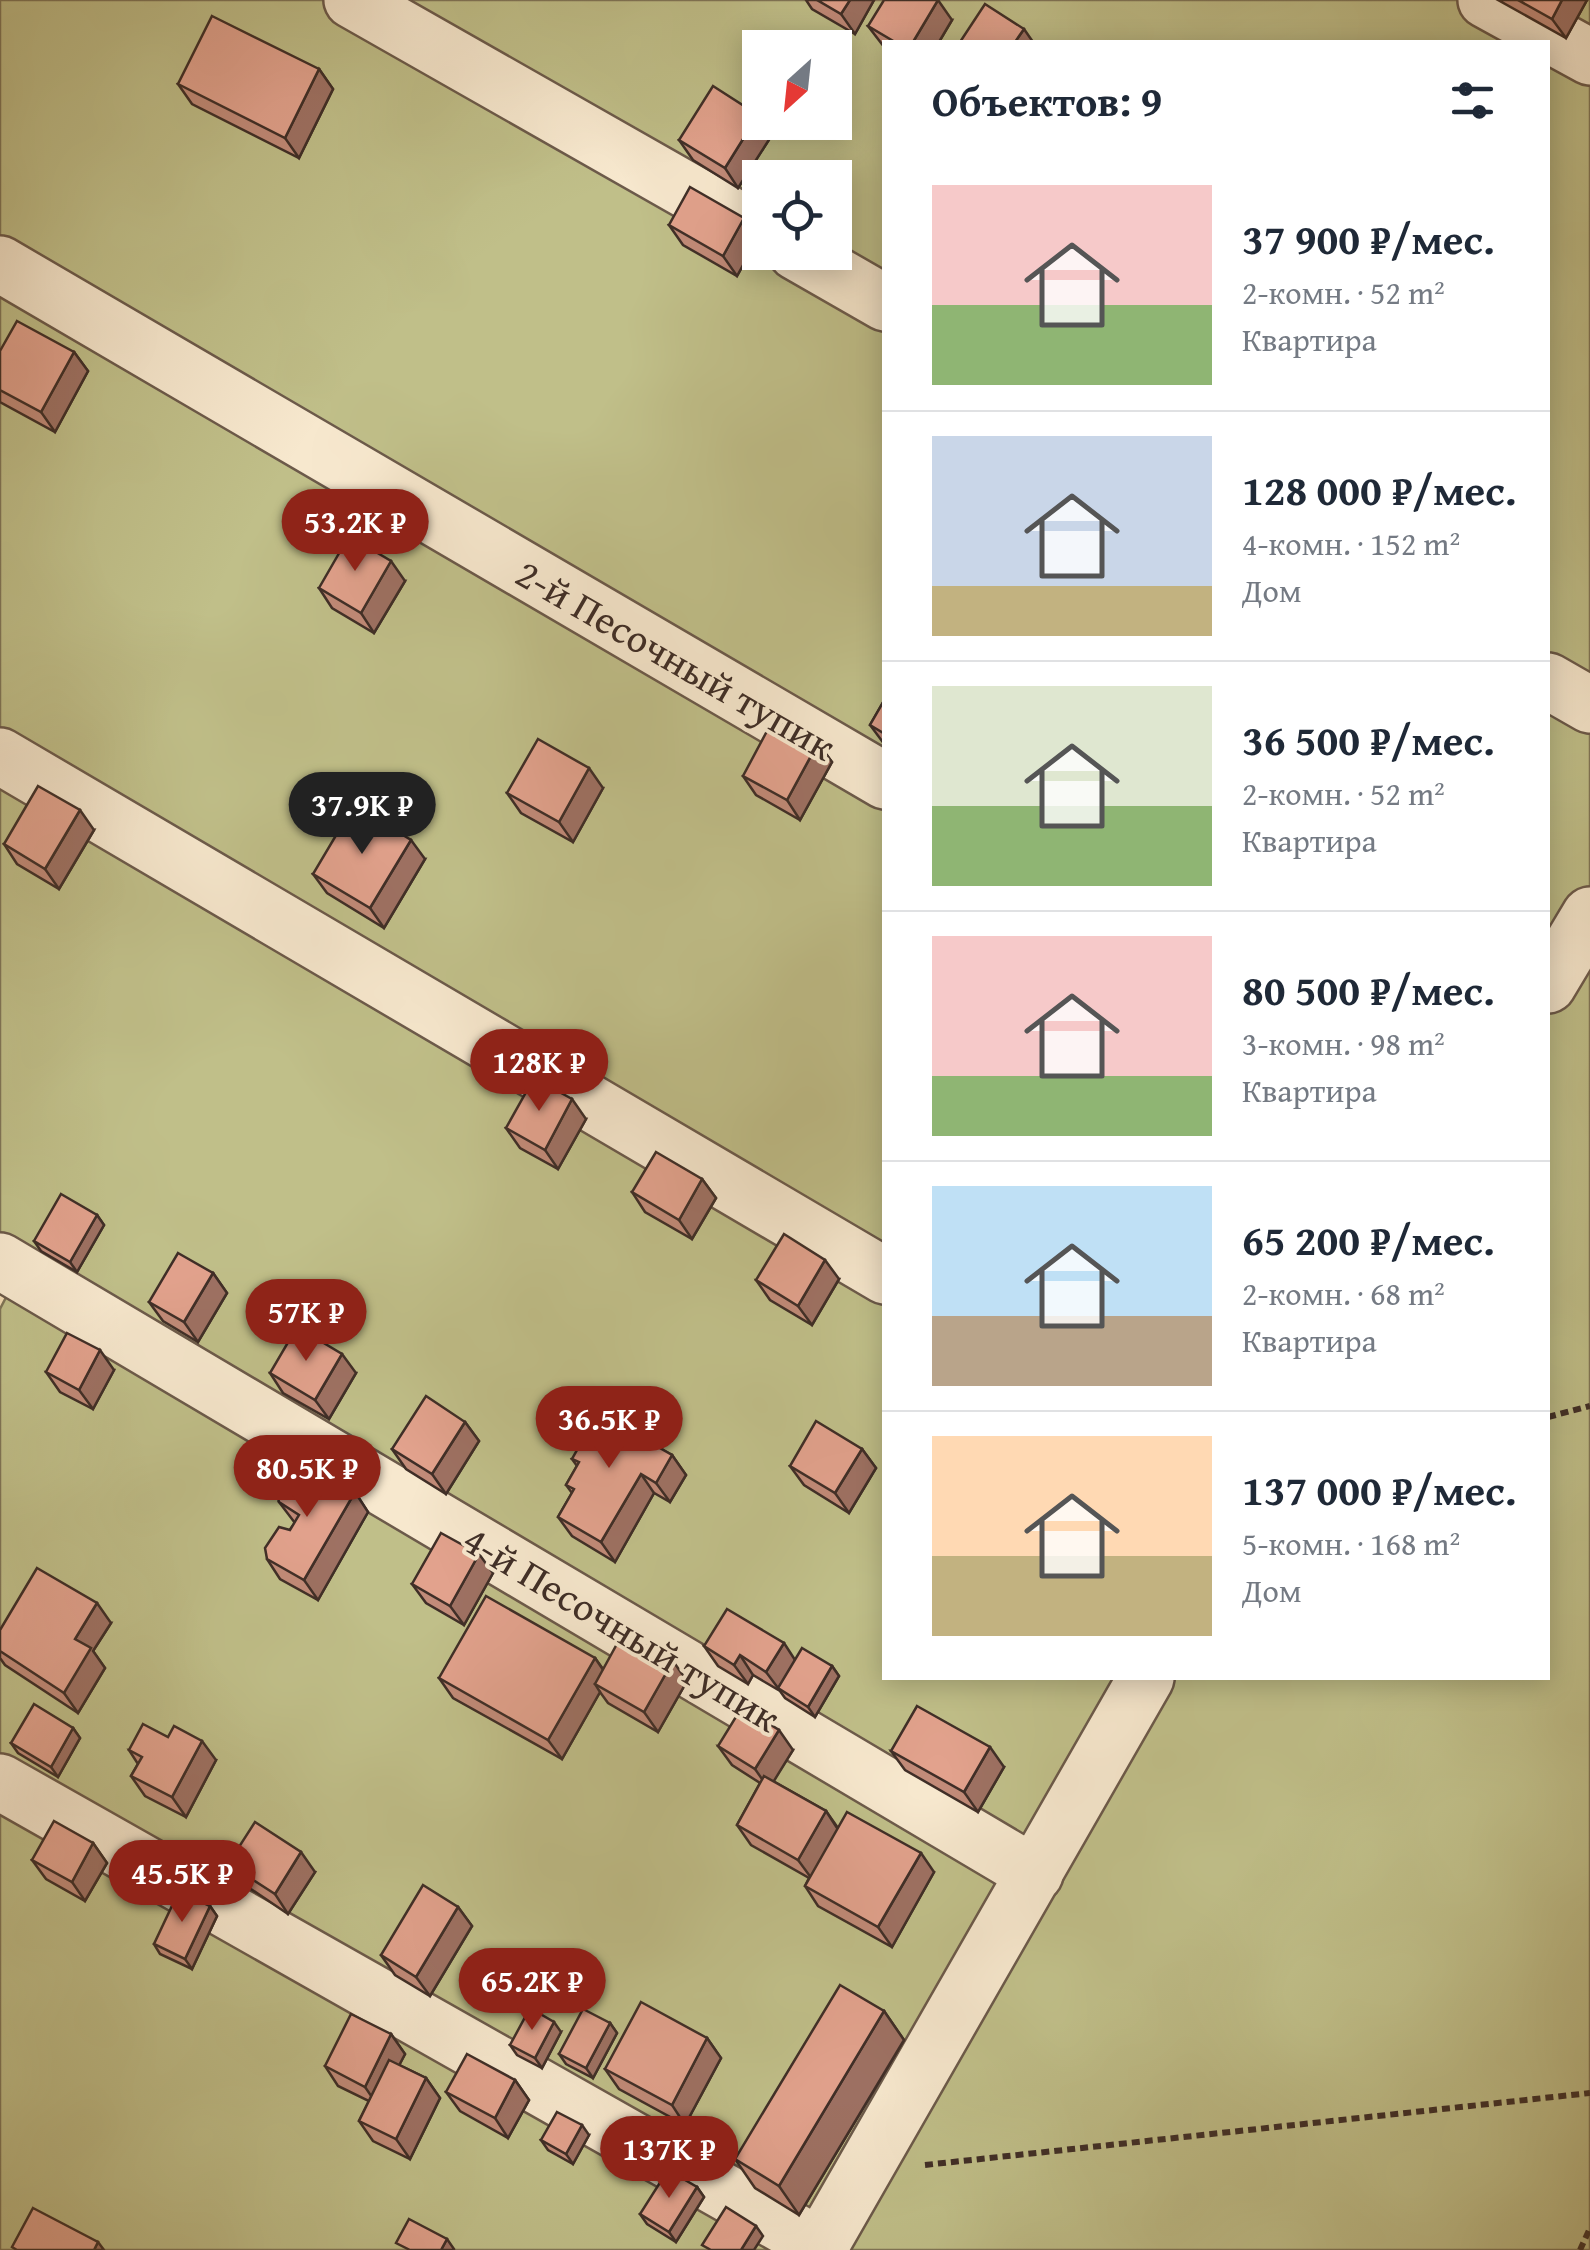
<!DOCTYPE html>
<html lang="ru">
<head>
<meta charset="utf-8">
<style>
	body { margin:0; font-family:"Gentium Book Plus",serif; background:#f2f2f3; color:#1f2937; height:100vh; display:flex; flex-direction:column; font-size:38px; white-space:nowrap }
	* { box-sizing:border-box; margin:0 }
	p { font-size:32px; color:#747a83 }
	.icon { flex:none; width:55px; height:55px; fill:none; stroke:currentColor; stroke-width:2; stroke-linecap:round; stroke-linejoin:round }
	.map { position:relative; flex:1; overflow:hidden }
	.side { position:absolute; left:882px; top:40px; width:668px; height:1640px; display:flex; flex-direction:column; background:#fff; border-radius:0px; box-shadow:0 5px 25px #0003 }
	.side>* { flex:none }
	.needle { width:65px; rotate:207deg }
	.tools { position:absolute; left:742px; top:30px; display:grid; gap:20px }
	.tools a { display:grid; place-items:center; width:110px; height:110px; border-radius:0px; background:#fff; box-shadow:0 5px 25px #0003; font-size:50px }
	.price { position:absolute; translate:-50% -85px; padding:0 22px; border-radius:35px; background:#8f2418; color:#fff; font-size:32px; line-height:65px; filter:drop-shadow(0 2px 5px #0008) }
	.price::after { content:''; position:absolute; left:50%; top:60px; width:30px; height:22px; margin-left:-15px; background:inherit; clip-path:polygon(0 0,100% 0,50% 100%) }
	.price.active { background:#222; color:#fff }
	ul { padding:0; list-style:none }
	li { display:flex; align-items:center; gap:30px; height:250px; padding:0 50px }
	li+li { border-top:2px solid #e0e1e3 }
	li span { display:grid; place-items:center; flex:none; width:280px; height:200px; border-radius:0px; color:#555 }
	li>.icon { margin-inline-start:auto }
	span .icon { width:120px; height:120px; fill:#fffc; stroke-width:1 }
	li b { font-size:42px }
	h2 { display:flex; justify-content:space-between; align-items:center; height:120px; padding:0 50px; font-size:42px }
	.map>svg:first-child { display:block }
	.green { fill:#c0bf89; stroke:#807658; stroke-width:2.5; fill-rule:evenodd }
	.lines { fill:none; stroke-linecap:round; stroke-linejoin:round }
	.minor-casing { stroke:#6c5a4a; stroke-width:60 }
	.path { stroke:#3f2e27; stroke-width:6; stroke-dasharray:8 5; stroke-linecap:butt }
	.minor { stroke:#f7e8ce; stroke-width:55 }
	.wall { fill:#c28b79; stroke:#3f2e27; stroke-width:2.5 }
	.shaded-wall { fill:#9e7163; stroke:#3f2e27; stroke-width:2.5 }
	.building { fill:#e2a28d; stroke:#3f2e27; stroke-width:2.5 }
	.labels { text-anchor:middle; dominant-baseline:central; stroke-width:8; stroke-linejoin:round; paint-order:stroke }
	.street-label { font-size:40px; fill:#3f2e27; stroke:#f7e8ce }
</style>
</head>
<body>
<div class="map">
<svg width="1590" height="2250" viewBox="0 0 1590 2250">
	<rect width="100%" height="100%" fill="#f2dcb4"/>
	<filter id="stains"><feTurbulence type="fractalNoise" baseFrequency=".002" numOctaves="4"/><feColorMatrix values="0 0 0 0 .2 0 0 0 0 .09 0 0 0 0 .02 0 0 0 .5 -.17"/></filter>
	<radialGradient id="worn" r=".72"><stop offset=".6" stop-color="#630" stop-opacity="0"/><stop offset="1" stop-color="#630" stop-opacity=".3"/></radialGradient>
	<path class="green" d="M0 0H1590V2250H0V1309L14 1282 0 1274ZM885 42H1548V1678H885ZM760 48H835V122H760ZM760 178H835V252H760Z"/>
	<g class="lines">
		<g class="minor-casing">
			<g id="minor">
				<path d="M352 0 760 232"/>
				<path d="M1486 0 1590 57"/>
				<path d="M796 252 885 303"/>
				<path d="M0 264 885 781"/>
				<path d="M1548 681 1590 705"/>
				<path d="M0 756 885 1276"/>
				<path d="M1548 985 1590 915"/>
				<path d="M0 1261 1035 1874"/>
				<path d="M0 1782 797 2233 815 2250"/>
				<path d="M818 2250 1146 1678"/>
			</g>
		</g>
		<g class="path">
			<path d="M1548 1417 1590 1406"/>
			<path d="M925 2165 1590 2093"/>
			<path d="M1580 2250 1590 2228"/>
		</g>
		<use href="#minor" class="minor"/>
	</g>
	<g class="wall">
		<path d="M806 0H874L855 34 812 9Z"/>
		<path d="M1498 0H1587L1566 38Z"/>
		<path d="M952 20 939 42H885V48L868 26Z"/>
		<path d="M319 69 333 89 299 158 192 104 178 84Z"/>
		<path d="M758 115 760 122 772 135 738 188 693 160 679 140Z"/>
		<path d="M744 218 758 238 737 276 683 245 669 225Z"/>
		<path d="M0 351 74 352 88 371 55 432 0 402Z"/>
		<path d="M405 581 374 633 332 608 319 588Z"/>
		<path d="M885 699V745L870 725Z"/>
		<path d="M818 743 832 762 800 820 756 795 743 776Z"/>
		<path d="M603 788 573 842 521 813 507 793Z"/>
		<path d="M94 830 59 889 17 864 4 844Z"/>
		<path d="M425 859 384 928 327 893 313 874Z"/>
		<path d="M586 1119 558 1169 520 1148 506 1128Z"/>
		<path d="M702 1179 716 1198 692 1239 645 1212 632 1192Z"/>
		<path d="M97 1215 104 1225 77 1272 41 1251 34 1241Z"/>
		<path d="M213 1273 227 1293 198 1342 163 1321 149 1302Z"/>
		<path d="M839 1279 812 1325 770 1300 756 1280Z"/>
		<path d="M114 1370 93 1409 60 1392 46 1372Z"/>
		<path d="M270 1373H356L329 1419 283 1393Z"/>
		<path d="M465 1422 479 1441 446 1494 406 1469 392 1449Z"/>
		<path d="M862 1449 876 1468 849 1513 804 1485 790 1466Z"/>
		<path d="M663 1450 672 1455 686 1475 670 1502 654 1493 615 1562 572 1536 558 1517 572 1493 566 1485 577 1466 572 1459Z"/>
		<path d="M320 1482 355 1492 368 1512 318 1600 280 1579 267 1559 295 1523 279 1502Z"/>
		<path d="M493 1573 464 1625 426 1603 412 1584Z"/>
		<path d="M111 1623 93 1651 105 1668 78 1713 5 1665 0 1658V1630Z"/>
		<path d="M704 1646 832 1666 839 1676 815 1717 785 1698 780 1691 753 1675 748 1684 718 1666Z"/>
		<path d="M595 1658 603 1669 687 1681 658 1732 608 1703 600 1692 562 1759 453 1698 439 1678Z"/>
		<path d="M73 1728 80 1738 58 1777 18 1753 11 1743Z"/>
		<path d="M718 1746 793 1750 773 1781 826 1811 838 1828 934 1872 892 1947 818 1906 805 1886 809 1878 751 1845 737 1825 760 1783 732 1765Z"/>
		<path d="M129 1750 216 1760 186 1817 145 1796 131 1776 138 1764Z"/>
		<path d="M891 1751 1004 1767 978 1812 905 1770Z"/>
		<path d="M93 1843 107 1863 85 1901 46 1879 32 1860Z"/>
		<path d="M228 1864 315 1872 288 1914 242 1883Z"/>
		<path d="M210 1906 217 1916 192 1969 160 1954 154 1944Z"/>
		<path d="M458 1907 472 1926 430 1996 395 1975 381 1955Z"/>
		<path d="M884 2011 904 2040 799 2215 755 2188 735 2159Z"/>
		<path d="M610 2023 617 2033 593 2078 566 2064 559 2054Z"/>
		<path d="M561 2032 542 2068 517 2055 510 2045Z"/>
		<path d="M391 2034 405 2054 399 2065 426 2078 440 2098 410 2159 373 2141 359 2121 369 2101 338 2086 325 2066Z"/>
		<path d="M707 2038 721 2058 685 2125 619 2089 605 2069Z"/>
		<path d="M515 2080 529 2100 508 2138 460 2111 446 2092Z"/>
		<path d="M589 2135 573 2164 548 2150 541 2140Z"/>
		<path d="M697 2187 704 2197 676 2242 647 2224 640 2214Z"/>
	</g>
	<g class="shaded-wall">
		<path d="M850 0H874L855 34 841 14Z"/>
		<path d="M938 0 952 20 939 42H913Z"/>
		<path d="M1562 0H1587L1566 38 1552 19Z"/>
		<path d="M1024 29 1033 42H1015Z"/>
		<path d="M319 69 333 89 299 158 285 138Z"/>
		<path d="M758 115 760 122H763L772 135 738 188 725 168Z"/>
		<path d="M744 218 758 238 737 276 723 256Z"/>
		<path d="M74 352 88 371 55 432 41 412Z"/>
		<path d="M391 561 405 581 374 633 361 613Z"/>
		<path d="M818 743 832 762 800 820 787 800Z"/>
		<path d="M589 768 603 788 573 842 559 822Z"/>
		<path d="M80 810 94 830 59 889 45 869Z"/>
		<path d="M411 840 425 859 384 928 370 908Z"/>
		<path d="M572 1099 586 1119 558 1169 545 1150Z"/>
		<path d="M702 1179 716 1198 692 1239 679 1220Z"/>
		<path d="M97 1215 104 1225 77 1272 70 1262Z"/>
		<path d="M825 1260 839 1279 812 1325 798 1306Z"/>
		<path d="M213 1273 227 1293 198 1342 184 1322Z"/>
		<path d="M100 1350 114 1370 93 1409 79 1390Z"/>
		<path d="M342 1354 356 1373 329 1419 315 1400Z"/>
		<path d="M465 1422 479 1441 446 1494 432 1474Z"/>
		<path d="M651 1432 664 1452 646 1440Z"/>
		<path d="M862 1449 876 1468 849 1513 835 1493Z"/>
		<path d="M672 1455 686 1475 670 1502 656 1483Z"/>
		<path d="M641 1474 654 1493 615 1562 601 1542Z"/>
		<path d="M355 1492 368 1512 318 1600 304 1580Z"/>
		<path d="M479 1554 493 1573 464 1625 450 1606Z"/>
		<path d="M97 1603 111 1623 93 1651 105 1668 78 1713 64 1693 75 1639Z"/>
		<path d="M784 1643 797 1663 778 1688 766 1672Z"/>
		<path d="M740 1655 753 1675 748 1684 734 1665Z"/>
		<path d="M595 1658 608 1677 595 1684 600 1692 562 1759 548 1740Z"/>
		<path d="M673 1661 687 1681 658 1732 644 1712Z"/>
		<path d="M832 1666 839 1676 815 1717 808 1707Z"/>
		<path d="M73 1728 80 1738 58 1777 51 1767Z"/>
		<path d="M779 1730 793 1750 769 1789 755 1769Z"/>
		<path d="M202 1741 216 1760 186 1817 172 1797Z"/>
		<path d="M990 1747 1004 1767 978 1812 964 1792Z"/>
		<path d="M826 1811 839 1831 812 1879 798 1860Z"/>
		<path d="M93 1843 107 1863 85 1901 72 1882Z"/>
		<path d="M301 1852 315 1872 288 1914 275 1894Z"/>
		<path d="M921 1853 934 1872 892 1947 878 1927Z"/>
		<path d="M210 1906 217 1916 192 1969 185 1959Z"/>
		<path d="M458 1907 472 1926 430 1996 416 1977Z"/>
		<path d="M884 2011 904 2040 799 2215 779 2186Z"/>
		<path d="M554 2022 561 2032 542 2068 535 2058Z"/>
		<path d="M610 2023 617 2033 593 2078 586 2068Z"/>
		<path d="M391 2034 405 2054 378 2106 365 2087Z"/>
		<path d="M707 2038 721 2058 685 2125 672 2105Z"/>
		<path d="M426 2078 440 2098 410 2159 396 2139Z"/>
		<path d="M515 2080 529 2100 508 2138 495 2118Z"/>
		<path d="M582 2125 589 2135 573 2164 566 2154Z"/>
		<path d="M697 2187 704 2197 676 2242 669 2232Z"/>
		<path d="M756 2226 763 2236 754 2250H741Z"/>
		<path d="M447 2239 454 2249 453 2250H441Z"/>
		<path d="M98 2242 104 2250H94Z"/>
	</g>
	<g class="building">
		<path d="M817 0H850L841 14Z"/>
		<path d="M884 0H938L913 42H895L868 26Z"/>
		<path d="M1518 0H1562L1552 19Z"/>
		<path d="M985 4 1024 29 1015 42H960Z"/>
		<path d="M212 16 319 69 285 138 178 84Z"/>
		<path d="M713 86 758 115 725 168 679 140Z"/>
		<path d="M690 187 744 218 723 256 669 225Z"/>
		<path d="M17 321 74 352 41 412 0 390V351Z"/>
		<path d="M349 536 391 561 361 613 319 588Z"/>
		<path d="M885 699V734L870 725Z"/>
		<path d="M774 718 818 743 787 800 743 776Z"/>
		<path d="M538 739 589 768 559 822 507 793Z"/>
		<path d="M38 786 80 810 45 869 4 844Z"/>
		<path d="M354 805 411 840 370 908 313 874Z"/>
		<path d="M534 1078 572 1099 545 1150 506 1128Z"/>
		<path d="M656 1152 702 1179 679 1220 632 1192Z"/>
		<path d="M61 1194 97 1215 70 1262 34 1241Z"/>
		<path d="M784 1234 825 1260 798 1306 756 1280Z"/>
		<path d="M178 1253 213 1273 184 1322 149 1302Z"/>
		<path d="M297 1327 342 1354 315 1400 270 1373Z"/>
		<path d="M67 1333 100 1350 79 1390 46 1372Z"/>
		<path d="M426 1396 465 1422 432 1474 392 1449Z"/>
		<path d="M603 1404 651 1432 646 1440 672 1455 656 1483 641 1474 601 1542 558 1517 574 1489 566 1485 579 1462 572 1459Z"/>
		<path d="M816 1421 862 1449 835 1493 790 1466Z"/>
		<path d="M288 1472 304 1473 320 1482 324 1475 355 1492 304 1580 267 1559 265 1548 279 1527 290 1530 299 1515 279 1502 275 1486Z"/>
		<path d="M441 1533 479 1554 450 1606 412 1584Z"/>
		<path d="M37 1568 97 1603 75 1639 91 1648 64 1693 0 1651V1630Z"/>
		<path d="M486 1596 595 1658 548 1740 439 1678Z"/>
		<path d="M727 1609 784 1643 766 1672 740 1655 734 1665 704 1646Z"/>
		<path d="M623 1633 673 1661 644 1712 595 1684Z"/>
		<path d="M802 1648 832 1666 808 1707 778 1688Z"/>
		<path d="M34 1704 73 1728 51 1767 11 1743Z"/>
		<path d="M917 1706 990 1747 964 1792 891 1751Z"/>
		<path d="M742 1707 779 1730 755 1769 718 1746Z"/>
		<path d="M143 1724 168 1737 174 1726 202 1741 172 1797 131 1776 142 1757 129 1750Z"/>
		<path d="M764 1776 826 1811 798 1860 737 1825Z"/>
		<path d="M847 1812 921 1853 878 1927 805 1886Z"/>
		<path d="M54 1821 93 1843 72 1882 32 1860Z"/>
		<path d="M255 1822 301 1852 275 1894 228 1864Z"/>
		<path d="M423 1885 458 1907 416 1977 381 1955Z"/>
		<path d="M179 1891 210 1906 185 1959 154 1944Z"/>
		<path d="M840 1985 884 2011 779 2186 735 2159Z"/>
		<path d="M641 2002 707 2038 672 2105 605 2069Z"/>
		<path d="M530 2008 554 2022 535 2058 510 2045Z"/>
		<path d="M583 2009 610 2023 586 2068 559 2054Z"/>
		<path d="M351 2014 391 2034 365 2087 325 2066Z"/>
		<path d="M467 2054 515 2080 495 2118 446 2092Z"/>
		<path d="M389 2060 426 2078 396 2139 359 2121Z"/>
		<path d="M557 2112 582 2125 566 2154 541 2140Z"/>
		<path d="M668 2170 697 2187 669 2232 640 2214Z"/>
		<path d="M726 2207 756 2226 741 2250H711L702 2245Z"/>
		<path d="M33 2208 98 2242 94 2250H17L12 2247Z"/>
		<path d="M409 2219 447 2239 441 2250H410L396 2243Z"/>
	</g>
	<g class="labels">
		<g class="street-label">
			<text transform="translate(676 659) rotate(30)">2-й Песочный тупик</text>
			<text transform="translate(622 1628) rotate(31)">4-й Песочный тупик</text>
		</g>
	</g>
	<rect width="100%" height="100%" filter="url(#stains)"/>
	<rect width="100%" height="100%" fill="url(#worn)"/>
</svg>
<div class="tools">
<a><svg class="needle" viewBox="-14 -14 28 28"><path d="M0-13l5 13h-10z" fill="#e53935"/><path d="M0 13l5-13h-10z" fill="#747a83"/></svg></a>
<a><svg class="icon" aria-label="locate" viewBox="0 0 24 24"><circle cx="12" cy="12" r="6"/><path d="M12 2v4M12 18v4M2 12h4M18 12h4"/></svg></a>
</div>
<b class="price" style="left:355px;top:574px">53.2K ₽</b>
<b class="price active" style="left:362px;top:857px">37.9K ₽</b>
<b class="price" style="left:539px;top:1114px">128K ₽</b>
<b class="price" style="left:306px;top:1364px">57K ₽</b>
<b class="price" style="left:609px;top:1471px">36.5K ₽</b>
<b class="price" style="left:307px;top:1520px">80.5K ₽</b>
<b class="price" style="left:182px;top:1925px">45.5K ₽</b>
<b class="price" style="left:532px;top:2033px">65.2K ₽</b>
<b class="price" style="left:669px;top:2201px">137K ₽</b>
<section class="side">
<h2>Объектов: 9<svg class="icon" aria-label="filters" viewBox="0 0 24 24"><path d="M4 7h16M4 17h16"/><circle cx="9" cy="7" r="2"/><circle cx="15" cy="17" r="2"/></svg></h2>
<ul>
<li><span style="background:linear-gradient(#f6c9c9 60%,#8fb573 0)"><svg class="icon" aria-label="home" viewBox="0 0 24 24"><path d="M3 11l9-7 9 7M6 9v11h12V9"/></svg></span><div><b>37 900 ₽/мес.</b><p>2-комн. · 52 m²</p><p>Квартира</p></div></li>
<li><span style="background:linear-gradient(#c9d6e8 75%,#c2b280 0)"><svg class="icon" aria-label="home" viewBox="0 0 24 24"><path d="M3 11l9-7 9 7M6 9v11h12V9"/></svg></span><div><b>128 000 ₽/мес.</b><p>4-комн. · 152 m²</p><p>Дом</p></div></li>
<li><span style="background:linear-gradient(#dfe7d0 60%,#8fb573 0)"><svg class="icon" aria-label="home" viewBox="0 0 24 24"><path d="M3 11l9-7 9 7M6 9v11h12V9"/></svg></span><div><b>36 500 ₽/мес.</b><p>2-комн. · 52 m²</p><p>Квартира</p></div></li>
<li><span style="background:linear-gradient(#f6c9c9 70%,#8fb573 0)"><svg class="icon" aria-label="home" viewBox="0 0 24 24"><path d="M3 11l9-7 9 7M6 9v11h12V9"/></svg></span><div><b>80 500 ₽/мес.</b><p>3-комн. · 98 m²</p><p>Квартира</p></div></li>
<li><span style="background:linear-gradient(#bfe0f5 65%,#b9a48a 0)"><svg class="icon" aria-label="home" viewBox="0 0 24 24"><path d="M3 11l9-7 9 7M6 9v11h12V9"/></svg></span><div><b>65 200 ₽/мес.</b><p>2-комн. · 68 m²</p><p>Квартира</p></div></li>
<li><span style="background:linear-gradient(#ffd9b3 60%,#c2b280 0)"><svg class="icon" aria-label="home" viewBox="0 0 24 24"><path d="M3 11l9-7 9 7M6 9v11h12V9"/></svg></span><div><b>137 000 ₽/мес.</b><p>5-комн. · 168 m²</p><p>Дом</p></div></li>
</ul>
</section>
</div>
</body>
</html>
